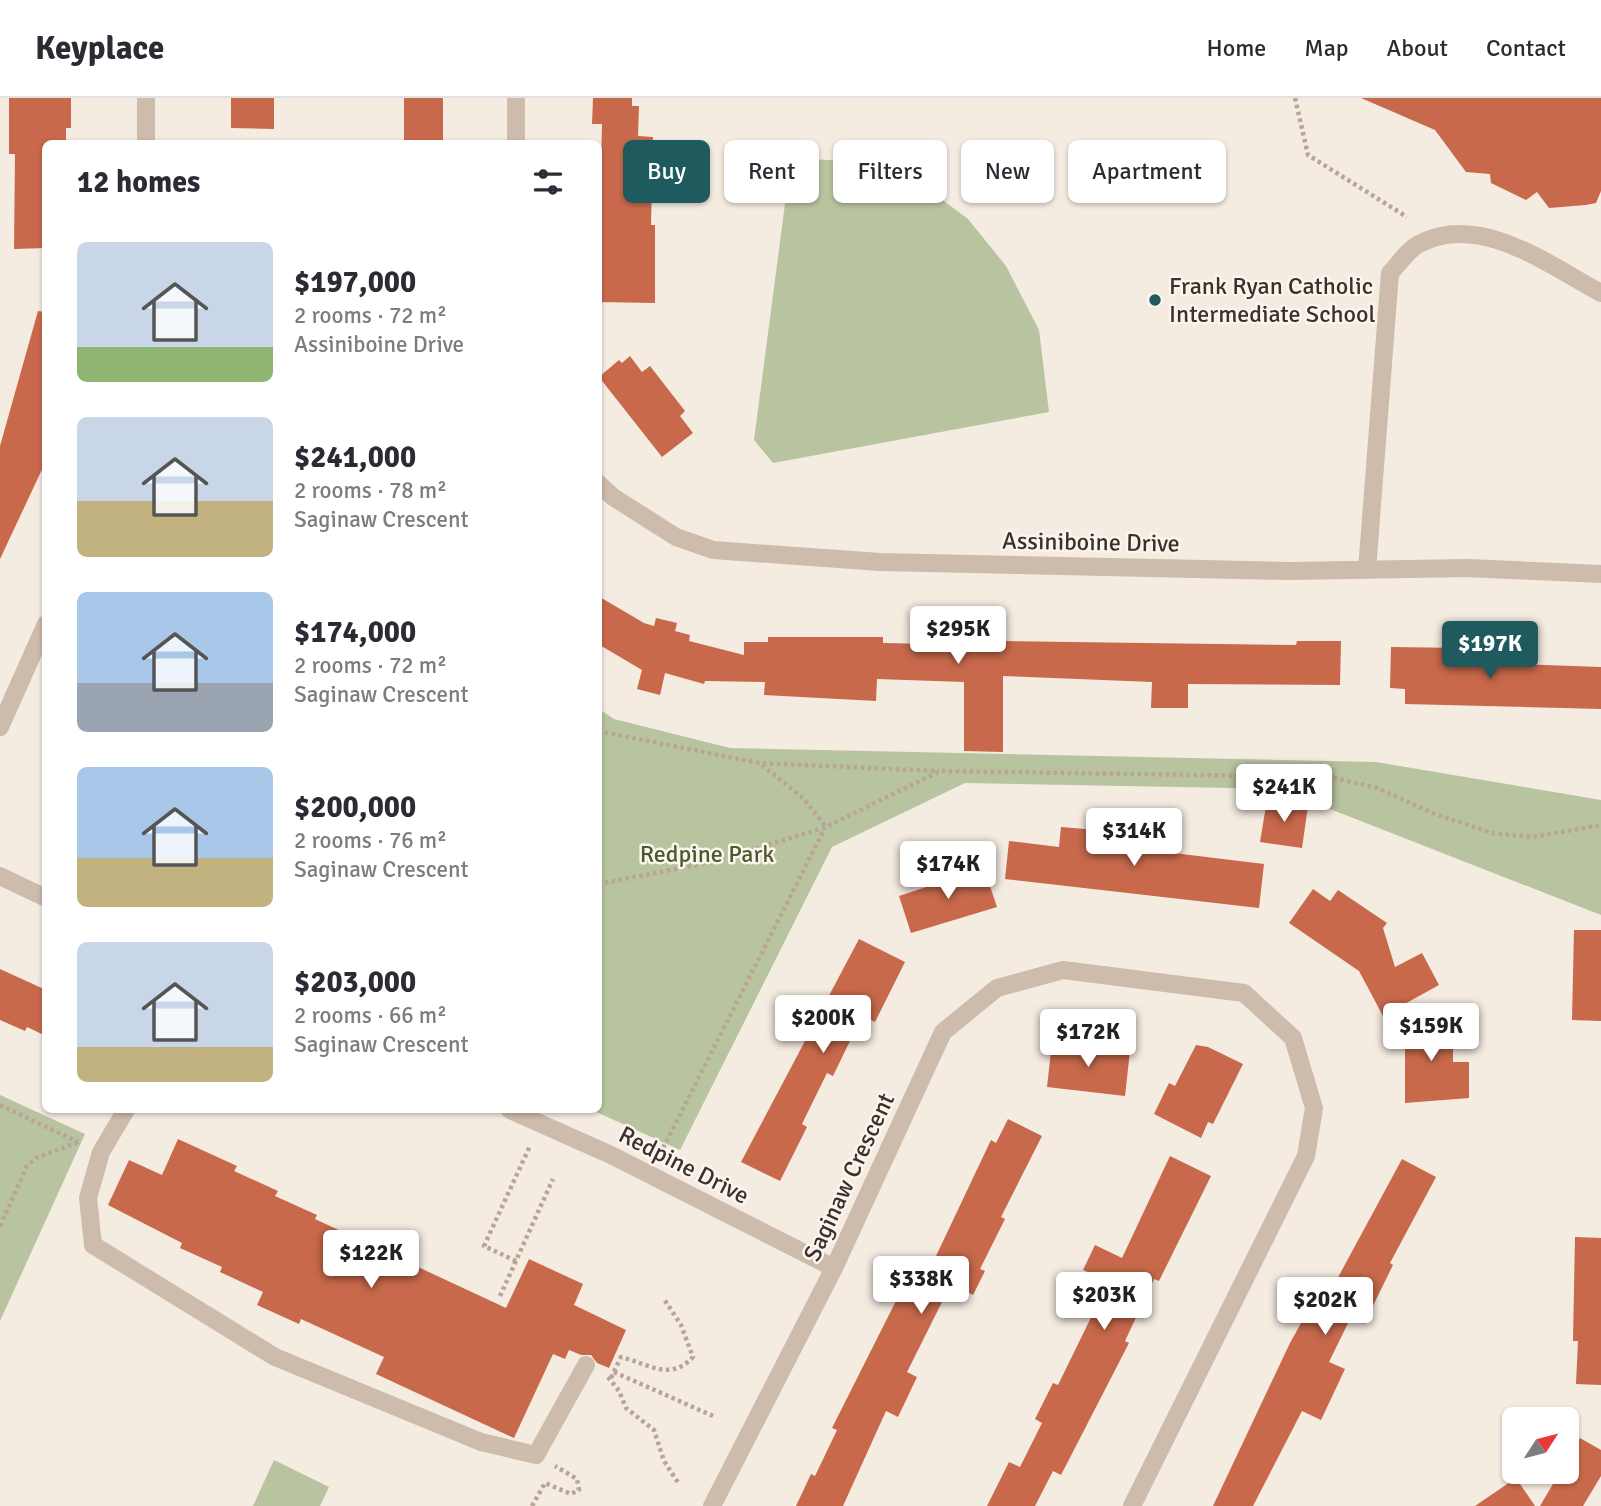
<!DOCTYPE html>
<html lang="en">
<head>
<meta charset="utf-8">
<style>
	body { margin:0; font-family:Signika,sans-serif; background:#f7f7f7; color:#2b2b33; height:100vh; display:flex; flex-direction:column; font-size:26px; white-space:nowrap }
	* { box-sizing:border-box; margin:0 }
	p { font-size:23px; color:#7c7c81 }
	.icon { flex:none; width:38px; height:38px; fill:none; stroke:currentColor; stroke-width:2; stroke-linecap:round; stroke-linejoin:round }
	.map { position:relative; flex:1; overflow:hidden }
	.panel { position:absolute; left:42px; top:42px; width:560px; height:973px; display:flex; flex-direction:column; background:#fff; border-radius:10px; box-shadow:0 2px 5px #0004 }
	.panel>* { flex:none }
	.top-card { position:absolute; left:623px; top:42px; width:665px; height:63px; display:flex; gap:14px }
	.needle { width:46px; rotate:54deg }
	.controls { position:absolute; left:1502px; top:1309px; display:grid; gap:14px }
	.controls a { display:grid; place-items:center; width:77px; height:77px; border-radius:10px; background:#fff; box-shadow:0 2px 5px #0004; font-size:35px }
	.price { position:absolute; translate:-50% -60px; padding:0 16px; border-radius:7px; background:#fff; color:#222; font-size:23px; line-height:46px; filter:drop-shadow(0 2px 4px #0008) }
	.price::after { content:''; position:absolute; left:50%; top:42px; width:21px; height:16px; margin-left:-10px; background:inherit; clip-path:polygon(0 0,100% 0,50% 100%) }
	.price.current { background:#1f5a5e; color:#fff }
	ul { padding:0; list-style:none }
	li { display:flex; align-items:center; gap:21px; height:175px; padding:0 35px }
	li span { display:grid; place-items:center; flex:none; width:196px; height:140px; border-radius:10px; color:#555 }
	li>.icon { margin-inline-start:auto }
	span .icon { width:84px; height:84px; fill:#fffc; stroke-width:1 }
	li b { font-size:30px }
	h2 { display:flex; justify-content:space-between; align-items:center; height:84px; padding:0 35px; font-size:30px }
	.pill { padding:0 24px; border-radius:10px; background:#fff; box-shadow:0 2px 5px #0004; font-size:24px; line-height:63px }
	.pill.current { background:#1f5a5e; color:#fff }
	header { display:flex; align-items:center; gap:42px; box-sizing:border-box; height:98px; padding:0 35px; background:#fff; border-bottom:2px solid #e1e1e2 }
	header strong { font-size:33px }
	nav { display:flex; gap:38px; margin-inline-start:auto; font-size:24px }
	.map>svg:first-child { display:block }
	.green { fill:#b8c4a0 }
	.building { fill:#c8694b }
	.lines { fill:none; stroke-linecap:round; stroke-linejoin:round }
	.path { stroke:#b9a596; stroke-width:4.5; stroke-dasharray:3.5 3.5; stroke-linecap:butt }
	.minor { stroke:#cdbbac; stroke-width:18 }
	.poi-dot { fill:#1f5a5e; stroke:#fbf5ee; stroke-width:2.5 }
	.labels { text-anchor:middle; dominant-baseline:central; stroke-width:5; stroke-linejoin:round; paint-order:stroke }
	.poi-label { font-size:24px; fill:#3b302b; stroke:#fbf5ee; text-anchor:start }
	.street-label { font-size:24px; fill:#3b302b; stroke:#fbf5ee }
	.park-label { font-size:24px; fill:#4a5a2e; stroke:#fbf5ee }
</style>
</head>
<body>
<header>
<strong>Keyplace</strong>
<nav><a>Home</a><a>Map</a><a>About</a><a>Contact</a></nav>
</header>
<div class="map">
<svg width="1601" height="1408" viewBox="0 0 1601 1408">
	<rect width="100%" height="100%" fill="#f4ebe1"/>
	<g class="green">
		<path d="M791 60 866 64 928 91 968 121 1006 168 1039 232 1049 314 773 365 754 342Z"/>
		<path d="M599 611 614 621 730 650 1376 664 1601 702V817L1279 691 965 685 832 749 680 1052 592 1012H598Z"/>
		<path d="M0 997 85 1036 0 1223Z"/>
		<path d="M274 1362 329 1389 320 1408H253Z"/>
	</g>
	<g class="building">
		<path d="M9 0H71V30H66V46H46V150L14 151 15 56H9Z"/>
		<path d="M231 0H274V31L231 30Z"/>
		<rect x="404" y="0" width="39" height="46"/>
		<path d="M593 0H632V8H639L638 38 653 39 651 127H655V205L598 204 602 26H592Z"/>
		<path d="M1361 0H1601V93L1596 105 1586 107 1549 110 1537 94 1526 102 1491 85 1490 76 1466 74 1435 32Z"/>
		<path d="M38 213 46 214V363L0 461V348Z"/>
		<path d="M630 258 642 274 650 268 685 313 680 318 693 335 662 359 599 279 619 262 622 265Z"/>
		<path d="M598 498 644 525 654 528 656 520 677 525 675 533 690 537 689 543 744 557V544H768V539H883V545L929 546V542L1296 547 1297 543H1341L1340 587 1188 586V610H1151L1152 584 1003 578V654L964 653V584L877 581 876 603 764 597 765 584 705 583 704 586 665 575 660 597 637 591 642 572 598 546Z"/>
		<path d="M1391 549 1465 550 1464 564 1601 569V611L1405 606V591L1390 590Z"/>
		<path d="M1267 702 1308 708 1302 750 1260 744Z"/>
		<path d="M1061 729 1159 737 1157 753 1264 766 1259 810 1005 781 1009 743 1059 749Z"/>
		<path d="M984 770 997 809 911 835 899 798Z"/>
		<path d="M1313 791 1330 803 1338 792 1387 825 1383 830 1395 869 1422 855 1439 887 1383 918 1359 873 1289 825Z"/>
		<path d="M1574 832H1601V923L1572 922Z"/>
		<path d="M859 841 905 864 875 924 862 918 833 978 827 975 802 1026 807 1029 780 1083 741 1064Z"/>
		<path d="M0 871 46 892V938L27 929 25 933 0 922Z"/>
		<path d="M1453 926V964H1469V1000L1405 1005V950H1390V927Z"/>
		<path d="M1052 944 1130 953 1125 998 1047 989Z"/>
		<path d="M1196 947 1208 949 1243 966 1213 1026 1208 1024 1201 1040 1154 1016 1169 985 1175 988Z"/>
		<path d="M1008 1021 1042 1038 1001 1119 1005 1121 980 1171 985 1173 973 1197 951 1186 907 1274 917 1279 898 1319 886 1313 843 1408H796L811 1376 815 1378 837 1332 832 1330 903 1189 918 1196 991 1042 996 1045Z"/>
		<path d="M178 1041 237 1068 234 1073 278 1093 275 1098 317 1117 315 1121 506 1210 529 1161 583 1186 574 1207 626 1232 609 1270 597 1265 591 1257H581L569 1252 565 1261 553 1256 514 1340 376 1276 384 1259 301 1221 299 1226 257 1207 263 1194 220 1174 222 1169 180 1150 182 1145 108 1107 129 1062 162 1077Z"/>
		<path d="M1170 1058 1211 1078 1159 1183 1154 1181 1125 1243 1129 1245 1061 1377 1053 1373 1035 1408H987L1009 1364 1020 1369 1042 1325 1035 1321 1053 1285 1058 1287 1104 1193 1087 1183 1090 1175 1083 1172 1095 1147 1122 1160Z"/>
		<path d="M1402 1061 1436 1079 1390 1165 1393 1167 1364 1226 1351 1219 1329 1264 1345 1271 1321 1322 1302 1313 1253 1408H1213L1290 1245 1326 1180 1335 1185Z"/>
		<path d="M1575 1139 1601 1140V1287L1576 1286 1578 1243H1573Z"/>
		<path d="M1580 1340 1601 1352V1378L1583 1408H1540L1560 1374H1566V1364Z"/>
		<path d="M1516 1380 1535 1408H1475Z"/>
	</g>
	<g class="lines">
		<g class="path">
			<path d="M1295 0 1308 57 1407 119"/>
			<path d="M598 633 759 665 939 673"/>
			<path d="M762 667 804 701 826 729"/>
			<path d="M598 786 712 764 826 729 940 673 1330 679 1377 690 1435 716 1492 735 1532 739 1601 727"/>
			<path d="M0 1007 78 1044"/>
			<path d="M660 1056 825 730"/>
			<path d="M0 1128 27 1068 36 1060 78 1044"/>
			<path d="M516 1163 484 1148 530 1048"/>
			<path d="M500 1198 553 1081"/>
			<path d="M614 1274 713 1318"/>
			<path d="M608 1279 619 1293 626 1310 654 1332 664 1363 679 1386"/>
			<path d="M611 1280 621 1259C649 1266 670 1284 693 1259L681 1227 664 1201"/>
			<path d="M532 1408 545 1385 571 1396 579 1392 577 1381 555 1368"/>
		</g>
		<g class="minor">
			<path d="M146 46V0"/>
			<path d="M516 46V0"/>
			<path d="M598 385 613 399 676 439 713 452 880 464 1289 473 1468 470 1601 476"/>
			<path d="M1367 472 1390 175C1399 166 1409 150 1421 145 1481 115 1549 167 1601 195"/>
			<path d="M0 629 46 526"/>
			<path d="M0 778 46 800"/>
			<path d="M126 1012 101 1054 88 1100 93 1147 275 1259 481 1344 536 1357 586 1267"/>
			<path d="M510 1012 611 1057 834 1170"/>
			<path d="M712 1408 834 1170 943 934 997 890 1063 872 1244 895 1293 940 1314 1010 1306 1058 1132 1408"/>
		</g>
	</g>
	<circle class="poi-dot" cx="1155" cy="202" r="7"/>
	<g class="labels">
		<g class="poi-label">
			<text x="1169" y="188">Frank Ryan Catholic<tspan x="1169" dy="28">Intermediate School</tspan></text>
		</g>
		<g class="street-label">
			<text transform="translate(1091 444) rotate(1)">Assiniboine Drive</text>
			<text transform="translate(684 1067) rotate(27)">Redpine Drive</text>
			<text transform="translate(849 1079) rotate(-65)">Saginaw Crescent</text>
		</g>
		<g class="park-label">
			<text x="707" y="756">Redpine Park</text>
		</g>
	</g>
</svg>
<div class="controls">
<a><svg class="needle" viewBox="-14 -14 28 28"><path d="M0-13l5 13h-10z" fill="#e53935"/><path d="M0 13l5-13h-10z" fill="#7c7c81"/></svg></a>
</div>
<b class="price" style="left:958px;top:568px">$295K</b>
<b class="price current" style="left:1490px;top:583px">$197K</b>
<b class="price" style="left:1284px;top:726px">$241K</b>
<b class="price" style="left:1134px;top:770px">$314K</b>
<b class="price" style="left:948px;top:803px">$174K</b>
<b class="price" style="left:823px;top:957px">$200K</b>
<b class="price" style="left:1431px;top:965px">$159K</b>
<b class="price" style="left:1088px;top:971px">$172K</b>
<b class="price" style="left:371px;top:1192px">$122K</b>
<b class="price" style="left:921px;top:1218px">$338K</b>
<b class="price" style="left:1104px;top:1234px">$203K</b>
<b class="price" style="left:1325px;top:1239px">$202K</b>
<div class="top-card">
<a class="pill current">Buy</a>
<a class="pill">Rent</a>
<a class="pill">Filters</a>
<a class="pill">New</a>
<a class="pill">Apartment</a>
</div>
<section class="panel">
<h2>12 homes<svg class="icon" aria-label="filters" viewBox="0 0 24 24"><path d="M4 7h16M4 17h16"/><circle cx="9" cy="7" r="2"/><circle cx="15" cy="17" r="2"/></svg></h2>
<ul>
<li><span style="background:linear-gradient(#c9d6e8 75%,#8fb573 0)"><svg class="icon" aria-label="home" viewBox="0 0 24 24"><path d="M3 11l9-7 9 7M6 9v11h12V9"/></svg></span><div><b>$197,000</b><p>2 rooms · 72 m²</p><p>Assiniboine Drive</p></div></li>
<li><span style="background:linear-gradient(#c9d6e8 60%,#c2b280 0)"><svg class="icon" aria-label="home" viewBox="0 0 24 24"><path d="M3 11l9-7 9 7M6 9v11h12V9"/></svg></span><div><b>$241,000</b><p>2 rooms · 78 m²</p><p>Saginaw Crescent</p></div></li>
<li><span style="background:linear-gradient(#a9c7e8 65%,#9aa5b1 0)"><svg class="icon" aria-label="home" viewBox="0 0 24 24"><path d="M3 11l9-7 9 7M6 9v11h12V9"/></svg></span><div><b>$174,000</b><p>2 rooms · 72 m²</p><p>Saginaw Crescent</p></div></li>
<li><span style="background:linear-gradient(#a9c7e8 65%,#c2b280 0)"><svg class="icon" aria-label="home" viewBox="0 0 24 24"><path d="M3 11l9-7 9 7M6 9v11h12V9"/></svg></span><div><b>$200,000</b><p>2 rooms · 76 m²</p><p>Saginaw Crescent</p></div></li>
<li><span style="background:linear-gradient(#c9d6e8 75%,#c2b280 0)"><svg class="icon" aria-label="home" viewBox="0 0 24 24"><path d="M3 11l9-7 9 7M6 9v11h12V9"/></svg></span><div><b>$203,000</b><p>2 rooms · 66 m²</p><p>Saginaw Crescent</p></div></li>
</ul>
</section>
</div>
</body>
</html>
